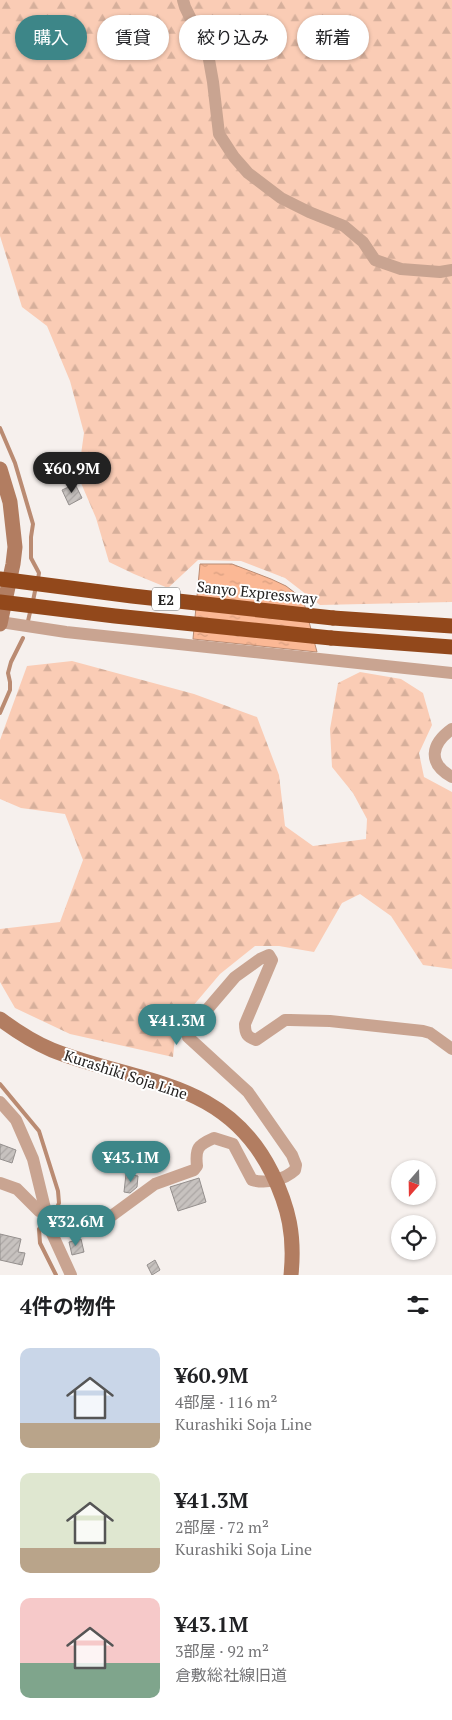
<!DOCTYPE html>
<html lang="ja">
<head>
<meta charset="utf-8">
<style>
	body { margin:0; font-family:"PT Serif","Noto Sans JP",serif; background:#f6f6f6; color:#202124; height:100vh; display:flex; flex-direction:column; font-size:19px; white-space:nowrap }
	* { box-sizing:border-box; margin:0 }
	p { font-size:16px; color:#757577 }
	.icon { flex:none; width:28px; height:28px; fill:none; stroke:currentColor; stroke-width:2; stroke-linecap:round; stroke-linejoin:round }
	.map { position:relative; height:1275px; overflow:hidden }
	.side { display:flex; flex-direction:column; background:#fff; flex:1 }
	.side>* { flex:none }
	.hud { position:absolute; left:15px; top:15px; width:422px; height:45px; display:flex; gap:10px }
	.needle { width:32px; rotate:200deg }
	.buttons { position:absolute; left:391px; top:1160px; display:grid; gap:10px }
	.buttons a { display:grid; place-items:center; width:45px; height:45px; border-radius:50%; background:#fff; box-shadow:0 1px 4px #0004; font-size:25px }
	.price { position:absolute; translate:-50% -42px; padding:0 11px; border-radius:18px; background:#3d8688; color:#fff; font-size:16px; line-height:32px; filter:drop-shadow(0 1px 2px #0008) }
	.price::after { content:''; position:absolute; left:50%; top:30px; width:15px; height:11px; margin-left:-8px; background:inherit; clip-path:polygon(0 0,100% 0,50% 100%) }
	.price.current { background:#222; color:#fff }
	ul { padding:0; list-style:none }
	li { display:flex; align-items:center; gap:15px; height:125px; padding:0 20px }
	li span { display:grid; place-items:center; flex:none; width:140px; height:100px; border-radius:10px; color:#555 }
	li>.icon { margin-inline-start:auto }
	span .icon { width:60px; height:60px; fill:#fffc; stroke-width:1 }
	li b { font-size:21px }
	h2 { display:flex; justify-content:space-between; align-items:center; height:60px; padding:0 20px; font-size:21px }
	.tag { padding:0 18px; border-radius:22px; background:#fff; box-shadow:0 1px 4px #0004; font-size:18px; line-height:45px }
	.tag.current { background:#3d8688; color:#fff }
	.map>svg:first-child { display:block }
	.forest { fill:url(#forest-firs) }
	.water { fill:url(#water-ripples); stroke:#ba8b72 }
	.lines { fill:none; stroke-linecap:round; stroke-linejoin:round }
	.stream { stroke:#ba8b72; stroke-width:4 }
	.building { fill:url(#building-hatch); stroke:#948f8d }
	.minor { stroke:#c9a491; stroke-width:12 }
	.secondary { stroke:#b27d61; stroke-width:15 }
	.motorway { stroke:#92481b; stroke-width:15 }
	.motorway-bridge { stroke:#92481b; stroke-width:15 }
	.labels { text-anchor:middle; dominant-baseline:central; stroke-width:4; stroke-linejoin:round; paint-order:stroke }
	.shield { fill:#fff; stroke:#656463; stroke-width:1 }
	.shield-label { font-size:14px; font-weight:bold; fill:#232120 }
	.street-label { font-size:15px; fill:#232120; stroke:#fff }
</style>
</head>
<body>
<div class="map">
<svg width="452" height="1275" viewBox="0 0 452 1275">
	<defs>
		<pattern id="forest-firs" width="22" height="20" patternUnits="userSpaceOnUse" patternTransform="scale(1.25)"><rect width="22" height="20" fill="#faccb5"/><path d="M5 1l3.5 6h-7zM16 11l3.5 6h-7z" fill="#d6af9b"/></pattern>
		<pattern id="water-ripples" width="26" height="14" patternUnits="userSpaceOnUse" patternTransform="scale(1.25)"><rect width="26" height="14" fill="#fbb895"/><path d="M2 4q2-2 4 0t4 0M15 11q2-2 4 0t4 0" fill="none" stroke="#d79e80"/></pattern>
		<pattern id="building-hatch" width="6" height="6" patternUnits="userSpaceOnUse" patternTransform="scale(1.25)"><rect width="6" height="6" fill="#c7c2bf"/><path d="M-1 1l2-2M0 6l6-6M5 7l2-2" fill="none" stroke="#aba6a4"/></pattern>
	</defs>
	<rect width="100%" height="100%" fill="#f6f0ed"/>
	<g class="forest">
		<path d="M0 0H452V602L320 605 285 578 241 561 198 560 168 588 134 574 109 562 96 518 78 476 84 433 70 381 47 326 22 307 0 236Z"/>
		<path d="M72 661 194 694 257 717 279 775 285 826 313 846 366 839 367 819 353 793 332 767 330 729 338 683 360 672 401 679 423 693 432 725 419 753 424 777 452 792V969L423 965 391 916 360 894 342 903 314 952 279 946H255L220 974 176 1026 173 1057 70 1034 15 1008 0 982V929L60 922 83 860 65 814 21 808 0 799V740L27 666Z"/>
	</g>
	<path class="water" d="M200 564H232L271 579 286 586 303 599 317 652 193 639Z"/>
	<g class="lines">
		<g class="stream">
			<path d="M0 428 15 463 33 524 31 537V558L39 573 38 579"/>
			<path d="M33 601 36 586"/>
			<path d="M28 621 31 608"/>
			<path d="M0 713 10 690V682L8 673 11 662 23 638"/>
			<path d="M0 1084 39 1131 58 1191 59 1203 54 1214 50 1217"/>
			<path d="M45 1222 39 1229 40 1243 56 1275"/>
		</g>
	</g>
	<g class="building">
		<path d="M75 484 82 498 69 505 62 490Z"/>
		<path d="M0 1144 16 1150 12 1163 0 1159Z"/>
		<path d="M126 1174 138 1176 137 1187 130 1193 124 1192Z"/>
		<path d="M199 1178 206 1202 178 1211 170 1187Z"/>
		<path d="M0 1234 21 1239 18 1252 25 1253 22 1265 0 1260Z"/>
		<path d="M81 1239 84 1252 72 1255 69 1242Z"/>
		<path d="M155 1260 160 1270 152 1275 147 1265Z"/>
	</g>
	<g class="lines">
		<g class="minor">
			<path d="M183 0 185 7 208 54 213 82 219 134 234 157 248 173 281 198 309 212 344 226 363 242 375 260 401 269 440 272 452 270"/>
			<path d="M0 622 66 632 452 673"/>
			<path d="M452 729C431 744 427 763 452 777"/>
			<path d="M0 1102 16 1120 33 1159 50 1229 71 1275"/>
			<path d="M0 1183 17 1189 39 1211 46 1213"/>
			<path d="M50 1229 110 1217 155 1184 194 1170 197 1166C195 1148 198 1145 214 1138L233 1144 252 1180C266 1184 284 1180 295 1170L296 1165 292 1155 248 1092 188 1037 190 1027 205 1012 235 977 260 959 269 955 272 960 245 1024C245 1034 247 1037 256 1040L285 1020H290L330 1021 423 1031 430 1033 452 1049"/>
		</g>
		<g class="secondary">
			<path d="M0 469 10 502 15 547 13 564 0 624"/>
			<path d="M0 1019C16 1031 33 1042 52 1050 137 1084 225 1078 272 1173 289 1208 295 1236 291 1275"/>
		</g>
		<g class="motorway">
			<path d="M333 618 452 626"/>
			<path d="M331 638 452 647"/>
		</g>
		<g class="motorway-bridge">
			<path d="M0 579 132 596 333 618"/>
			<path d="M0 602 115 616 331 638"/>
		</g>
	</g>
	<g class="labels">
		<rect class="shield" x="152" y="587.5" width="28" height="23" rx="4"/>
		<g class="shield-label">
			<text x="166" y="599">E2</text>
		</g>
		<g class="street-label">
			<text transform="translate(257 592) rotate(6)">Sanyo Expressway</text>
			<text transform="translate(126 1074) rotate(18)">Kurashiki Soja Line</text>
		</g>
	</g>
</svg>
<div class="buttons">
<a><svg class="needle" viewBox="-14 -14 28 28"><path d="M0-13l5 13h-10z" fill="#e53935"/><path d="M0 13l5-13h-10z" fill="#757577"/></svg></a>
<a><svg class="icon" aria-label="locate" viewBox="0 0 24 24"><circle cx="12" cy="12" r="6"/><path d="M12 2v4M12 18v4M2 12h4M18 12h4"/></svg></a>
</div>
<b class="price current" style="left:72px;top:494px">¥60.9M</b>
<b class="price" style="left:177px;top:1046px">¥41.3M</b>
<b class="price" style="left:131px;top:1183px">¥43.1M</b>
<b class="price" style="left:76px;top:1247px">¥32.6M</b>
<div class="hud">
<a class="tag current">購入</a>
<a class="tag">賃貸</a>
<a class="tag">絞り込み</a>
<a class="tag">新着</a>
</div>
</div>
<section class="side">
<h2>4件の物件<svg class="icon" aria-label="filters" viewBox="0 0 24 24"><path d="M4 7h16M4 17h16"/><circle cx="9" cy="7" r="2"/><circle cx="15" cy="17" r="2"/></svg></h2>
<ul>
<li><span style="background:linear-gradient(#c9d6e8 75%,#b9a48a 0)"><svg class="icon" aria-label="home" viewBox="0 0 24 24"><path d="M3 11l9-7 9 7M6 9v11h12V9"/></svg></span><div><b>¥60.9M</b><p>4部屋 · 116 m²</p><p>Kurashiki Soja Line</p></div></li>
<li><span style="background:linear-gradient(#dfe7d0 75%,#b9a48a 0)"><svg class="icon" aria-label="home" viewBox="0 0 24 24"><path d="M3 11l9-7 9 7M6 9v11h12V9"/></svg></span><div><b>¥41.3M</b><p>2部屋 · 72 m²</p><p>Kurashiki Soja Line</p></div></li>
<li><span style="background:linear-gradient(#f6c9c9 65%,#7fa58c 0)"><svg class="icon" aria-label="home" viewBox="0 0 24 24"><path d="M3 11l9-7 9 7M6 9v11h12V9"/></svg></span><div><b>¥43.1M</b><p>3部屋 · 92 m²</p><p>倉敷総社線旧道</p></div></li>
</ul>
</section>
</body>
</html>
